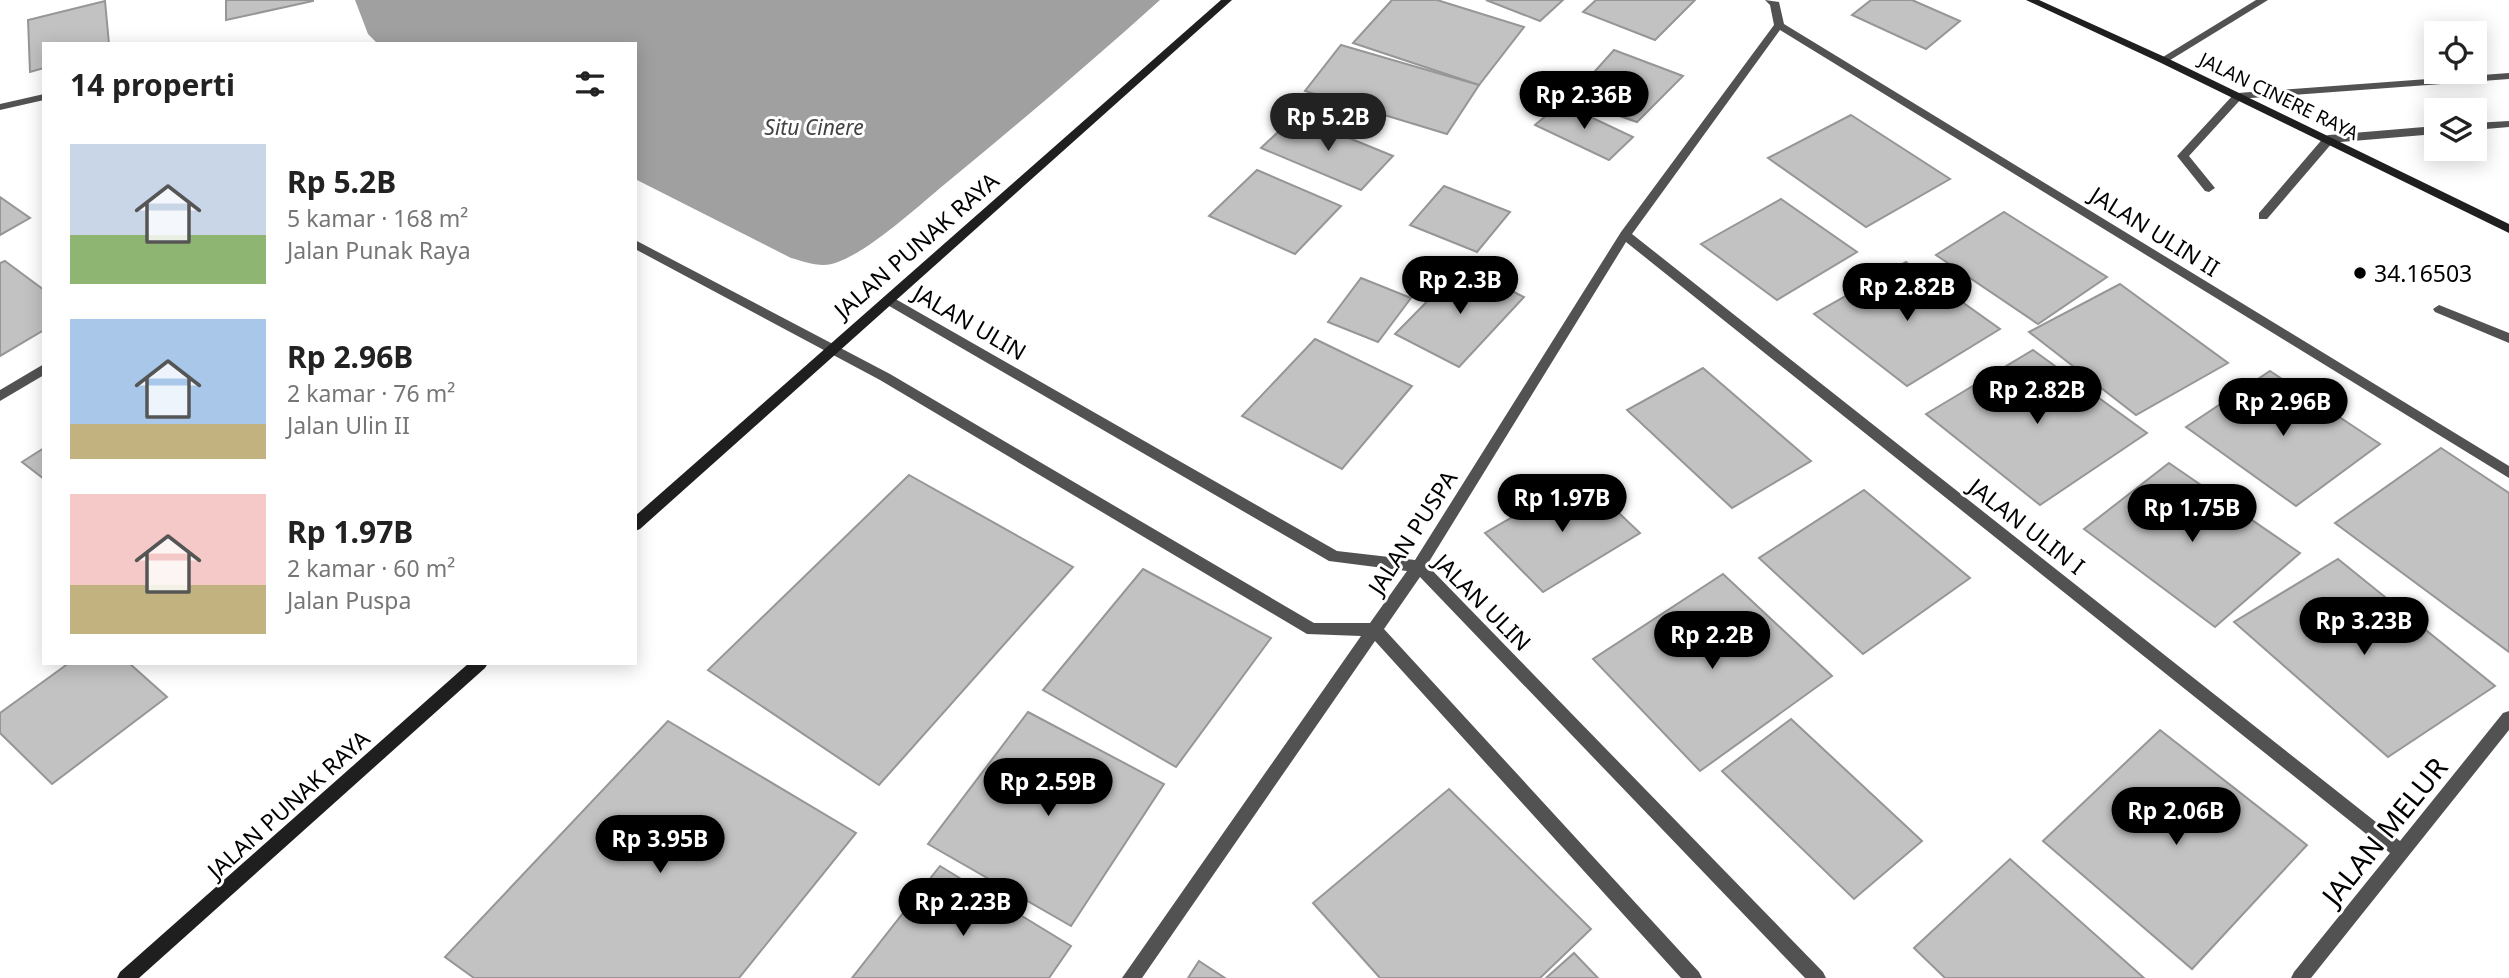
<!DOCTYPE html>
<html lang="id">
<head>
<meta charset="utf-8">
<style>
	body { margin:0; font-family:"Noto Sans",sans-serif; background:#f6f6f6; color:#222; height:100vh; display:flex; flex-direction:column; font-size:26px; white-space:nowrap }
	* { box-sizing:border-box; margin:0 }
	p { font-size:23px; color:#767676 }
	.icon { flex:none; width:38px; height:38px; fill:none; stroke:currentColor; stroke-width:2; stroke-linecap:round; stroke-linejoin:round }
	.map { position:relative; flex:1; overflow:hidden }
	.details { position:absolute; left:42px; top:42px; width:595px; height:623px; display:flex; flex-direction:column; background:#fff; border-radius:0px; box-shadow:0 4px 18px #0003 }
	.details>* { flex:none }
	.controls { position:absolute; left:2424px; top:21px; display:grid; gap:14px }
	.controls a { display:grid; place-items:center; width:63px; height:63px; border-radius:0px; background:#fff; box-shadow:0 4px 18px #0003; font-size:35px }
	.price { position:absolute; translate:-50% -60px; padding:0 16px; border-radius:24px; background:#000; color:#fff; font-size:23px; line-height:46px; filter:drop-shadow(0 2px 4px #0008) }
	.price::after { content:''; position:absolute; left:50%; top:42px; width:21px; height:16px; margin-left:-10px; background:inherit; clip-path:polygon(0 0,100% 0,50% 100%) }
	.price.current { background:#222; color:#fff }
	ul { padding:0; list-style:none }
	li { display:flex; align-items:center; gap:21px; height:175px; padding:0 28px }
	li span { display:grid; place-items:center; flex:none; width:196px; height:140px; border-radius:0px; color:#555 }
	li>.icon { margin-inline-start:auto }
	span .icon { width:84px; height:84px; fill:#fffc; stroke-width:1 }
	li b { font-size:30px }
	h2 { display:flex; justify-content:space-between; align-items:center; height:84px; padding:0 28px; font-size:30px }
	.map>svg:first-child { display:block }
	.water { fill:#a0a0a0 }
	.building { fill:#c2c2c2; stroke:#969696; stroke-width:2 }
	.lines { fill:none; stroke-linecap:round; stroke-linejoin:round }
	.service { fill:#525252; fill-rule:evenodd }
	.minor { fill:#525252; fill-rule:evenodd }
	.secondary { fill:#1f1f1f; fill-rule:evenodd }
	.poi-dot { fill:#000; stroke:#fff; stroke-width:2.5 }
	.labels { text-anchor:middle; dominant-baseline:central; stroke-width:6; stroke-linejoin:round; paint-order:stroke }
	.far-street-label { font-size:19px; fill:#000; stroke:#fff }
	.far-water-label { font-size:21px; font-style:italic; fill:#414141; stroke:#fff }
	.street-label { font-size:23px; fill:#000; stroke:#fff }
	.poi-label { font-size:23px; fill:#000; stroke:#fff; text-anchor:start }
	.near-street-label { font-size:28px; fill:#000; stroke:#fff }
</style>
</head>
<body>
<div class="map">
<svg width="2509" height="978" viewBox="0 0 2509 978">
	<rect width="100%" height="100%" fill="#fff"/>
	<path class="water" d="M355 0H1160C1090 63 1018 124 945 184 916 208 872 249 838 262 822 269 806 262 791 258L635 179V44H378L368 34Z"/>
	<g class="building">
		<path d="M226 0H313V1L226 20Z"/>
		<path d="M1392 0H1437L1524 27 1479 85 1353 43Z"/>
		<path d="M1486 0H1563L1540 21Z"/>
		<path d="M1596 0H1695L1655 40 1583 12Z"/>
		<path d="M1871 0H1912L1960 21 1926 49 1852 15Z"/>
		<path d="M105 1 109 44H44V68L30 72 28 20Z"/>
		<path d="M1341 45 1479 85 1447 134 1305 91Z"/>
		<path d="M1614 50 1683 76 1637 122 1570 99Z"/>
		<path d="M1561 103 1633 137 1609 160 1535 125Z"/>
		<path d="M1851 115 1950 179 1866 227 1768 158Z"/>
		<path d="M1295 116 1393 156 1361 190 1261 148Z"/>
		<path d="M1257 170 1341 206 1295 254 1209 216Z"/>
		<path d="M1444 186 1510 212 1477 252 1410 225Z"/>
		<path d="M0 197 30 218 0 235Z"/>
		<path d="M1781 199 1857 252 1777 300 1701 244Z"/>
		<path d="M2004 212 2107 277 2038 324 1936 255Z"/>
		<path d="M5 261 44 290V330L0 356V263Z"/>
		<path d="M1906 262 2000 329 1907 386 1814 314Z"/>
		<path d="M1462 266 1524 297 1459 367 1395 334Z"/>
		<path d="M1361 278 1411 298 1378 342 1328 322Z"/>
		<path d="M2120 284 2228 363 2136 415 2029 332Z"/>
		<path d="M1315 339 1412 386 1342 469 1242 416Z"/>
		<path d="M2033 350 2147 433 2040 505 1926 414Z"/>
		<path d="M1703 368 1811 461 1732 508 1627 410Z"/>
		<path d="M2270 371 2380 444 2296 506 2186 427Z"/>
		<path d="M44 448V479L22 462Z"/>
		<path d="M2441 448 2509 493V652L2335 523Z"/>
		<path d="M2169 463 2300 553 2215 627 2084 529Z"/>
		<path d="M909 475 1073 567 879 785 708 670Z"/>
		<path d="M1581 477 1640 533 1543 592 1485 533Z"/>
		<path d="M1864 490 1970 578 1863 654 1759 558Z"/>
		<path d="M2338 559 2495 686 2388 757 2234 622Z"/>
		<path d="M1143 569 1271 638 1176 767 1043 690Z"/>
		<path d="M1723 574 1832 676 1700 771 1593 659Z"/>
		<path d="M69 663H129L167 697 52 784 0 733V713Z"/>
		<path d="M1028 712 1164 784 1071 926 928 844Z"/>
		<path d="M1791 719 1922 841 1854 899 1722 771Z"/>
		<path d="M668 721 856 833 739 978H474L445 957Z"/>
		<path d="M2160 730 2307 845 2192 969 2043 841Z"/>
		<path d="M1449 789 1591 929 1540 978H1380L1313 903Z"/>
		<path d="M2010 859 2144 978H1945L1914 948Z"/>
		<path d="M940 866 1071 946 1049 978H852Z"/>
		<path d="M1574 953 1598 978H1546Z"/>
		<path d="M1199 961 1225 978H1188Z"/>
	</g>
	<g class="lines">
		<g class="service">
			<path d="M2256 0H2268L2167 62H2159L2158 60Z"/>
			<path d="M2238 93 2243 96 2242 98 2189 156 2215 188 2209 192 2205 191 2177 156 2234 94Z"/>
			<path d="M2329 135 2333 136V142L2267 219H2259V213L2325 136Z"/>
			<path d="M2439 305 2509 333V343L2435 312 2433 309Z"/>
		</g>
		<g class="minor">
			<path d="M1765 0 1779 2 1784 24 2509 466V478L1780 30 1632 234 2400 841 2503 713 2509 711V730L2311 978H2291L2294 972 2390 853 1626 242 1427 565 1823 972 1826 978H1805L1420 577 1384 629 1699 972 1702 978H1681L1375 641 1142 978H1122L1361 636 1307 634 880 380 635 249V240L890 374 1314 623H1370L1407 571 1329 561 884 303 882 300 884 297H892L1337 551 1415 560 1621 232 1774 25 1770 5Z"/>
			<path d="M2509 73V79L2238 99 2233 96 2238 93Z"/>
			<path d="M44 94V100L0 110V104Z"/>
			<path d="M2509 121V127L2474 130V123Z"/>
			<path d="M2436 126V134L2329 143 2323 139 2329 135Z"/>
			<path d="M44 364V375L0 401V390Z"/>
		</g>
		<g class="secondary">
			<path d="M1221 0H1232L640 529 635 531V516Z"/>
			<path d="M2026 0H2039L2167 58 2509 224V233L2159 62Z"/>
			<path d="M469 663H488L485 668 139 978H117L120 972Z"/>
		</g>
	</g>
	<circle class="poi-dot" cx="2360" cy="273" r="7"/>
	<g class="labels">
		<g class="far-street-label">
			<text transform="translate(2279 96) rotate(26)">JALAN CINERE RAYA</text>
		</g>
		<g class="far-water-label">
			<text x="814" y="127">Situ Cinere</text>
		</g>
		<g class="street-label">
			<text transform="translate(2155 231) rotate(32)">JALAN ULIN II</text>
			<text transform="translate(916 245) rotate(-41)">JALAN PUNAK RAYA</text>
			<text transform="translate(970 322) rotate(30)">JALAN ULIN</text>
			<text transform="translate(2027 526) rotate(38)">JALAN ULIN I</text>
			<text transform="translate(1412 532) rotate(-57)">JALAN PUSPA</text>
			<text transform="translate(1483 602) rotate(45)">JALAN ULIN</text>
			<text transform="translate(288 804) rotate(-42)">JALAN PUNAK RAYA</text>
		</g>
		<g class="poi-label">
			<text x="2374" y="273">34.16503</text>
		</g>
		<g class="near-street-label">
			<text transform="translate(2384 831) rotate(-51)">JALAN MELUR</text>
		</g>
	</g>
</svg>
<div class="controls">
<a><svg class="icon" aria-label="locate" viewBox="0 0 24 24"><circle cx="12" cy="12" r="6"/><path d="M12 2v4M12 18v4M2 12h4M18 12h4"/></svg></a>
<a><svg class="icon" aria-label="layers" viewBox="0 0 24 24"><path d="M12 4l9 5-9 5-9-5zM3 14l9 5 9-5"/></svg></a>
</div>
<b class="price" style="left:1584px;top:131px">Rp 2.36B</b>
<b class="price current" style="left:1328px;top:153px">Rp 5.2B</b>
<b class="price" style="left:1460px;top:316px">Rp 2.3B</b>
<b class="price" style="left:1907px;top:323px">Rp 2.82B</b>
<b class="price" style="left:2037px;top:426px">Rp 2.82B</b>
<b class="price" style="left:2283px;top:438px">Rp 2.96B</b>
<b class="price" style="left:1562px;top:534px">Rp 1.97B</b>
<b class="price" style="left:2192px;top:544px">Rp 1.75B</b>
<b class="price" style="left:2364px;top:657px">Rp 3.23B</b>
<b class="price" style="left:1712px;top:671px">Rp 2.2B</b>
<b class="price" style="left:1048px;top:818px">Rp 2.59B</b>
<b class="price" style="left:2176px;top:847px">Rp 2.06B</b>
<b class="price" style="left:660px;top:875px">Rp 3.95B</b>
<b class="price" style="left:963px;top:938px">Rp 2.23B</b>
<section class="details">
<h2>14 properti<svg class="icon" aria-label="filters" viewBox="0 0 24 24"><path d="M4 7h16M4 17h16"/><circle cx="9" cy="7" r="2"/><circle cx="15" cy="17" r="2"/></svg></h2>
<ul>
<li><span style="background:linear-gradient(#c9d6e8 65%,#8fb573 0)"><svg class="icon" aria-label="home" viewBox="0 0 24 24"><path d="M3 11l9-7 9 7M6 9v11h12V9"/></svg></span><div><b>Rp 5.2B</b><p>5 kamar · 168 m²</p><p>Jalan Punak Raya</p></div></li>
<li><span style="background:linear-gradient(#a9c7e8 75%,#c2b280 0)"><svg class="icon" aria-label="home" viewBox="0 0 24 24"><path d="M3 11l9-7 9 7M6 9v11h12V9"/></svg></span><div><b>Rp 2.96B</b><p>2 kamar · 76 m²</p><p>Jalan Ulin II</p></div></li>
<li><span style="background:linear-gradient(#f6c9c9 65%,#c2b280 0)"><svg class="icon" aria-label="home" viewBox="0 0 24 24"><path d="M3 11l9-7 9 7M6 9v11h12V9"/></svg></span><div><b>Rp 1.97B</b><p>2 kamar · 60 m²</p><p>Jalan Puspa</p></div></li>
</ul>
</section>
</div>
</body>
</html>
